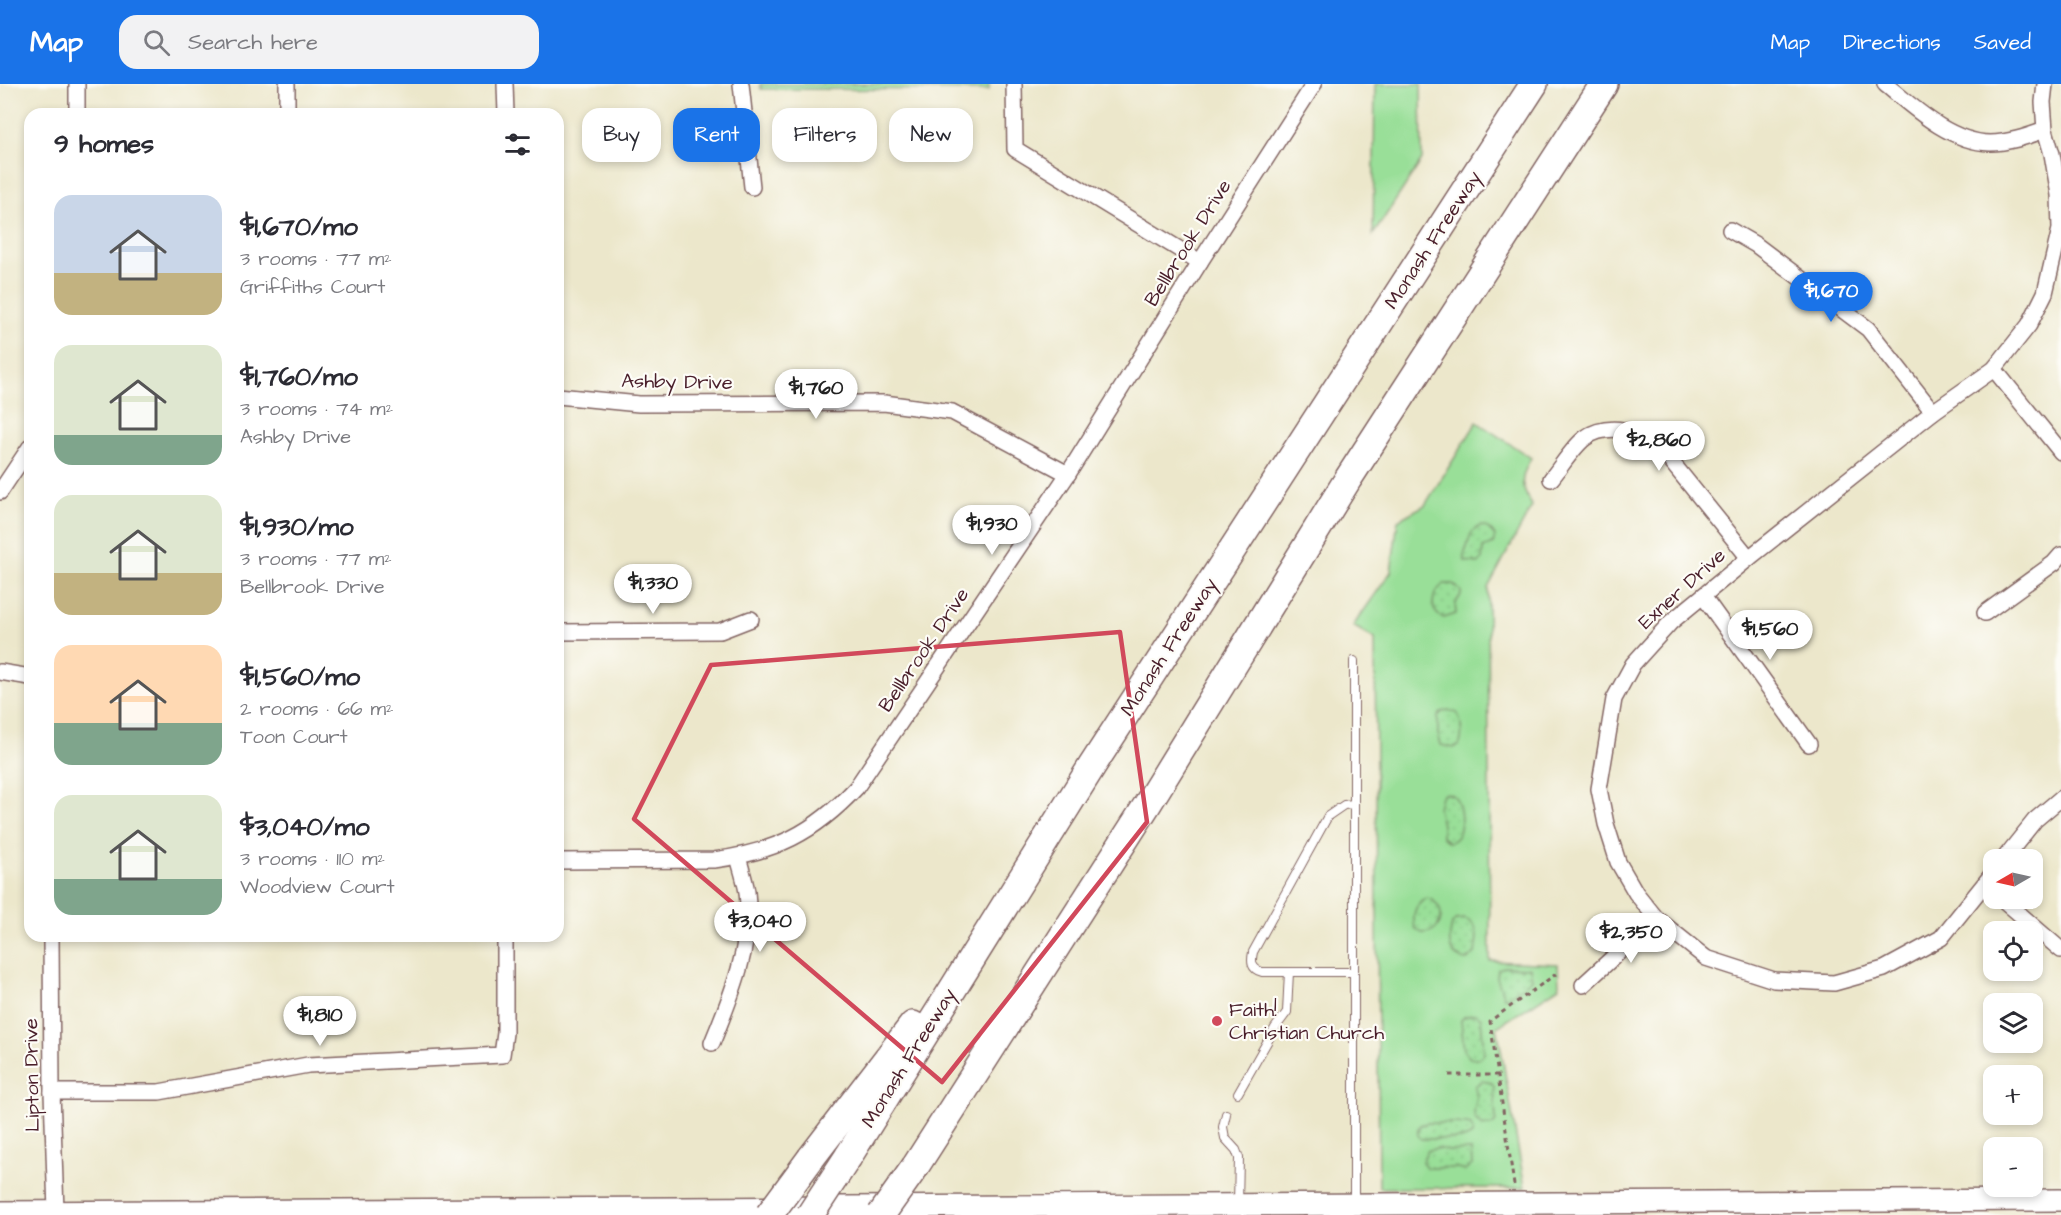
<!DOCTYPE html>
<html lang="en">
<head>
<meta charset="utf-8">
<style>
	body { margin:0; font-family:"Architects Daughter",sans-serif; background:#f2f2f3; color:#2b2b33; height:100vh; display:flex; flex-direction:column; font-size:22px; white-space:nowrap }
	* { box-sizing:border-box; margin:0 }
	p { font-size:20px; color:#7c7c81 }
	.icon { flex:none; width:33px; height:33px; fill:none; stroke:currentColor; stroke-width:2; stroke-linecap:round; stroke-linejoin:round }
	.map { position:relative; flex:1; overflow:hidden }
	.side { position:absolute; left:24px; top:24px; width:540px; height:834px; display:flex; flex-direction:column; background:#fff; border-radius:18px; box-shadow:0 3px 9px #0003 }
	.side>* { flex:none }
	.guide { position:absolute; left:582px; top:24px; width:570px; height:54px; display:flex; gap:12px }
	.needle { width:39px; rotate:261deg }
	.fabs { position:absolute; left:1983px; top:765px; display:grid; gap:12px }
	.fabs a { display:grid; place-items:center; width:60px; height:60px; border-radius:12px; background:#fff; box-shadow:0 3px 9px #0003; font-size:30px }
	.price { position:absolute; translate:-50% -51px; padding:0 14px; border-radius:21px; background:#fff; color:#222; font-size:20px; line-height:39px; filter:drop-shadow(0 2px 3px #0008) }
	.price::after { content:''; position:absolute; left:50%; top:36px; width:18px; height:14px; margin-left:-9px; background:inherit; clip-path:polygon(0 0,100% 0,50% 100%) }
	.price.selected { background:#1a73e8; color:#fff }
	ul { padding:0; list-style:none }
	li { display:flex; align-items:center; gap:18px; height:150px; padding:0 30px }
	li span { display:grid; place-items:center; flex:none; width:168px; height:120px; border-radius:18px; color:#555 }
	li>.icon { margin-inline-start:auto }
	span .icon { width:72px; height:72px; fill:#fffc; stroke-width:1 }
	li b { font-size:26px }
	h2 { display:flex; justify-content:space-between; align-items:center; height:72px; padding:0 30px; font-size:26px }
	.pill { padding:0 21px; border-radius:18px; background:#fff; box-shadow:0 3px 9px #0003; font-size:21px; line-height:54px }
	.pill.selected { background:#1a73e8; color:#fff }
	header { display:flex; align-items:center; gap:36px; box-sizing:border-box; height:84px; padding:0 30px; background:#1a73e8; color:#fff }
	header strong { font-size:28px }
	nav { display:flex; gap:33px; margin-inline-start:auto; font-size:21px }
	.search { width:420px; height:54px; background:#f2f2f3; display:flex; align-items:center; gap:15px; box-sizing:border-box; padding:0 21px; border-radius:18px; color:#7c7c81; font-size:22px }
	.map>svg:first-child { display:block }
	.green { fill:#99df98; stroke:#727f62; stroke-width:1.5 }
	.garden { fill:url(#garden-dots); stroke:#727f62; stroke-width:1.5 }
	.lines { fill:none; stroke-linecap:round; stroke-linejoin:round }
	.lane-casing { stroke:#836563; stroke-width:10 }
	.street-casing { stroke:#836563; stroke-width:18 }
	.secondary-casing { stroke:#836563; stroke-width:24 }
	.highway-casing { stroke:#836563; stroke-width:30 }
	.path { stroke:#836563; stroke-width:3; stroke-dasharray:4.5 4.5; stroke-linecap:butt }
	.lane { stroke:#fff; stroke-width:8 }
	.street { stroke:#fff; stroke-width:15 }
	.secondary { stroke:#fff; stroke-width:21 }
	.highway { stroke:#fff; stroke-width:27 }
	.highway-bridge-casing { stroke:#836563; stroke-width:30; stroke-linecap:butt }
	.highway-bridge { stroke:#fff; stroke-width:27 }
	.marked { fill:none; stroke:#d1495b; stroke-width:4.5; stroke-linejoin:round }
	.poi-dot { fill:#d1495b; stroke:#fdfcf7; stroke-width:2 }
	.labels { text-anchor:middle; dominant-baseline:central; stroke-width:4.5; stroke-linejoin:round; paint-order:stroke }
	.street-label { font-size:20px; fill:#4a1f2b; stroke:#fdfcf7 }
	.poi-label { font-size:20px; fill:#4a1f2b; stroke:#fdfcf7; text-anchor:start }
</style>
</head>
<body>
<header>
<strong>Map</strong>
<div class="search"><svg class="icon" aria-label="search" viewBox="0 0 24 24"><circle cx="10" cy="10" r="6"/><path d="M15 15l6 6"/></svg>Search here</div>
<nav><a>Map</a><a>Directions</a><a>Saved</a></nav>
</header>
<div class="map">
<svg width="2061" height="1131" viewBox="0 0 2061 1131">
	<defs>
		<pattern id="garden-dots" width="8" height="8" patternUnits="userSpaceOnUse" patternTransform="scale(1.5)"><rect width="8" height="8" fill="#99df98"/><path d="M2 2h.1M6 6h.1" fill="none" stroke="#85bf83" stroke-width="1.8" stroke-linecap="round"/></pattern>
	</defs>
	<rect width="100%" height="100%" fill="#fdfcf7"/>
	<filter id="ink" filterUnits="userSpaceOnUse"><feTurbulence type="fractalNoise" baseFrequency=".0167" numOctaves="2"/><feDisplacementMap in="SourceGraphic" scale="12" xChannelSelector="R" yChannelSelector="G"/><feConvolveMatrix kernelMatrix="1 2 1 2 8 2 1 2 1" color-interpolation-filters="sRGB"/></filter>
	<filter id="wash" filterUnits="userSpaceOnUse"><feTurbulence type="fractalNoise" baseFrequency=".008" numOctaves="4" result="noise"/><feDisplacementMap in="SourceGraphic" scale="24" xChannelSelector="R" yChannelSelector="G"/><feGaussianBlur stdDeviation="1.35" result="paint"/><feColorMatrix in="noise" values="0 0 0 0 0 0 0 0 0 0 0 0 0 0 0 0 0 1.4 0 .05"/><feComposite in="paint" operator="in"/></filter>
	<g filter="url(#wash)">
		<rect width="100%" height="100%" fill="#ece7cb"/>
		<g class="green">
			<path d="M760 0H989V6L761 5Z"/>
			<path d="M1375 0H1421L1422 76 1373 151Z"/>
			<path d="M1477 338 1531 374C1519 396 1520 401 1532 422L1488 504 1490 877 1558 880 1559 903 1497 943 1525 1104H1379L1375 555 1353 542 1391 488 1398 436 1425 421Z"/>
		</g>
		<g class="garden">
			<path d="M1481 442C1488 443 1491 446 1495 452L1493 460 1483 464 1482 476 1478 479 1465 477C1462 470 1465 470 1467 463 1470 453 1470 446 1481 442Z"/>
			<path d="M1444 500H1453L1461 507V511L1455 520 1456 530 1444 534C1428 528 1431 509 1444 500Z"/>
			<path d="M1448 626 1457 629C1462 636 1463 654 1459 662L1453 664 1441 661 1438 650V632L1442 628Z"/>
			<path d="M1446 709 1454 712C1463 722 1465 754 1449 758L1442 753V741L1438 724 1441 712Z"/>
			<path d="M1427 814C1447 819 1446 849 1422 849L1415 844C1412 831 1415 820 1427 814Z"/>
			<path d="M1464 835C1481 840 1477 856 1475 869L1467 876C1447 874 1448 856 1452 840L1456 836Z"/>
			<path d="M1504 883 1530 884 1532 895 1508 913H1504L1497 894 1498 885Z"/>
			<path d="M1475 930 1481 934 1484 969 1479 974H1470L1464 967 1461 936 1464 933Z"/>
			<path d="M1482 997 1492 999 1494 1003 1496 1037 1493 1041 1483 1042 1475 1035 1474 1027 1477 1014 1475 1002Z"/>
			<path d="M1427 1039C1441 1040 1459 1037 1471 1041L1473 1047 1471 1052 1464 1055H1421C1416 1051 1417 1046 1420 1041Z"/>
			<path d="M1438 1064 1449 1067 1471 1066 1472 1081 1465 1087 1458 1084H1427L1422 1078 1427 1067Z"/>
		</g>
	</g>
	<g filter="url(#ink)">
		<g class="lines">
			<g class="lane-casing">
				<g id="lane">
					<path d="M1354 888H1262C1251 885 1251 878 1253 868L1328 732 1344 721 1354 720"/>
					<path d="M1238 1009 1275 944 1287 928 1289 888"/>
					<path d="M1226 1030 1223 1043 1225 1054 1236 1066 1239 1074 1238 1119"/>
					<path d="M1354 1119V577"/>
				</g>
			</g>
			<g class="street-casing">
				<g id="street">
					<path d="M77 0V30"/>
					<path d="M505 0 506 30"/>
					<path d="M741 0 752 103"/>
					<path d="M1014 0 1015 65 1200 178"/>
					<path d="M1885 0C1914 24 1950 58 1990 59 2009 59 2028 52 2045 46"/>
					<path d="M287 30V0"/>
					<path d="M1730 146 1756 161 1868 245 1933 328"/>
					<path d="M1994 285 2061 368"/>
					<path d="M558 312 639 320 884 319 952 328 1068 390"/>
					<path d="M1551 395C1561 383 1573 363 1585 354 1605 339 1633 346 1653 355L1749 474"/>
					<path d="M0 408 30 363"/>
					<path d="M1703 512 1809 660"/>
					<path d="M1985 529 2054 479 2061 471"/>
					<path d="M558 548 720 547 751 535"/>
					<path d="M0 588 30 593"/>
					<path d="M2003 776 2035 736 2061 714"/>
					<path d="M558 777 714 776C775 768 814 749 856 704L1068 390 1200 178 1314 0"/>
					<path d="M1994 788 1941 854 1884 885 1834 899 1774 896 1706 874 1656 834 1636 809 1618 778 1606 740 1599 705 1614 615 1633 580 1671 538 1749 474 1933 328 1994 285 2029 241 2045 209 2060 145 2059 111 2052 70 2045 46 2043 18 2045 0"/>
					<path d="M2001 814 2061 866"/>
					<path d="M51 852 52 1008 56 1128"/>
					<path d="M1583 901 1656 834"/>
					<path d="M712 959C731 913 753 860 747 808 745 796 741 784 738 773"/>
					<path d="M52 1008H159L308 981 502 971 505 949V852"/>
				</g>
			</g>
			<g class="secondary-casing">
				<path id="secondary" d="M0 1128 2061 1116"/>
			</g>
			<g class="highway-casing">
				<g id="highway">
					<path d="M848 1073 1092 682 1534 0"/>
					<path d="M811 1074 913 941"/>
					<path d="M915 1083 1147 721 1348 395 1604 0"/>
				</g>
			</g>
			<g class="path">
				<path d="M1449 991H1498"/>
				<path d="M1514 1101 1490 937 1556 890"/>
			</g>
			<use href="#lane" class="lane"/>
			<use href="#street" class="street"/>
			<use href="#secondary" class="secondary"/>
			<use href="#highway" class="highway"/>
			<g class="highway-bridge-casing">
				<g id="highway-bridge">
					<path d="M769 1131 811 1074"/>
					<path d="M810 1131 848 1073"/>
					<path d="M881 1131 915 1083"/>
				</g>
			</g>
			<use href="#highway-bridge" class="highway-bridge"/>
		</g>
	</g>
	<path class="marked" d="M1120 548 1147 738 942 998 634 735 711 581Z"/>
	<circle class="poi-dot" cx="1217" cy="937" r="6"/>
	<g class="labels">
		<g class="street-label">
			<text transform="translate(1433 156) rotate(-57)">Monash Freeway</text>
			<text transform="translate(1188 159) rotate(-58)">Bellbrook Drive</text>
			<text transform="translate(677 298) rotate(1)">Ashby Drive</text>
			<text transform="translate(1682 505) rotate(-42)">Exner Drive</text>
			<text transform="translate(1169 563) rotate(-57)">Monash Freeway</text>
			<text transform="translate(924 566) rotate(-56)">Bellbrook Drive</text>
			<text transform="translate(909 974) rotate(-58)">Monash Freeway</text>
			<text transform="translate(32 991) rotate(-91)">Lipton Drive</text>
		</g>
		<g class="poi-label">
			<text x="1229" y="926">Faith!<tspan x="1229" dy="23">Christian Church</tspan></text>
		</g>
	</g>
</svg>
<div class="fabs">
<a><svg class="needle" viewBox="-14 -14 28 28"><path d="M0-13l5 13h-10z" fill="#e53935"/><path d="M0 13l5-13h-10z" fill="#7c7c81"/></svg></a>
<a><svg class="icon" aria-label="locate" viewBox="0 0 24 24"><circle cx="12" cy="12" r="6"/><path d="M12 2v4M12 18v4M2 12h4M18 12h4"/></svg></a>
<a><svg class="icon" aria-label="layers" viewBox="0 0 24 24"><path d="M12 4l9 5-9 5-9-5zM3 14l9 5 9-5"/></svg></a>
<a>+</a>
<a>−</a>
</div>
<b class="price selected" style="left:1831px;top:239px">$1,670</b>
<b class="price" style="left:816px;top:336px">$1,760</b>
<b class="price" style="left:1659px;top:388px">$2,860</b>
<b class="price" style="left:992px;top:472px">$1,930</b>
<b class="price" style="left:653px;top:531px">$1,330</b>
<b class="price" style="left:1770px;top:577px">$1,560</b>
<b class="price" style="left:760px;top:869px">$3,040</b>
<b class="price" style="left:1631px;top:880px">$2,350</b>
<b class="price" style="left:320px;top:963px">$1,810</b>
<div class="guide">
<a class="pill">Buy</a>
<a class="pill selected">Rent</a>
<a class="pill">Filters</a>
<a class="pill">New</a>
</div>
<section class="side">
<h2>9 homes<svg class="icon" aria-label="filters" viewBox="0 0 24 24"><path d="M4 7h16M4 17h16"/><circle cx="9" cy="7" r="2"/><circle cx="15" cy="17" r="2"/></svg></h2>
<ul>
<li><span style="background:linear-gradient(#c9d6e8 65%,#c2b280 0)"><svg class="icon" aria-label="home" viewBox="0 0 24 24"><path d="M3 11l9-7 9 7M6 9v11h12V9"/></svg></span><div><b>$1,670/mo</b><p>3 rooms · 77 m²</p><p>Griffiths Court</p></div></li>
<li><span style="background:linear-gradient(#dfe7d0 75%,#7fa58c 0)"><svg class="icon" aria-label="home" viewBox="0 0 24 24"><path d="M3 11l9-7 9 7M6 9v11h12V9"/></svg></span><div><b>$1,760/mo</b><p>3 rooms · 74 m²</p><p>Ashby Drive</p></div></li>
<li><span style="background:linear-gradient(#dfe7d0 65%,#c2b280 0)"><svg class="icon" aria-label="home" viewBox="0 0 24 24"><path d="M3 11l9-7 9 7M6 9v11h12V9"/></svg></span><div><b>$1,930/mo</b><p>3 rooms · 77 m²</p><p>Bellbrook Drive</p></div></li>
<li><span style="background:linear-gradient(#ffd9b3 65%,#7fa58c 0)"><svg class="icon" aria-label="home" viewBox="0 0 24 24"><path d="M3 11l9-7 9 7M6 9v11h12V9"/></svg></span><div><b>$1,560/mo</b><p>2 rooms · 66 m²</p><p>Toon Court</p></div></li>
<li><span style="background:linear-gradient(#dfe7d0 70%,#7fa58c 0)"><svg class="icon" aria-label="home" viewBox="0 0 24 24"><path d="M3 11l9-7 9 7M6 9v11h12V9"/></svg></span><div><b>$3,040/mo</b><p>3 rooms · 110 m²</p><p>Woodview Court</p></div></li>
</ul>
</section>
</div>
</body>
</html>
